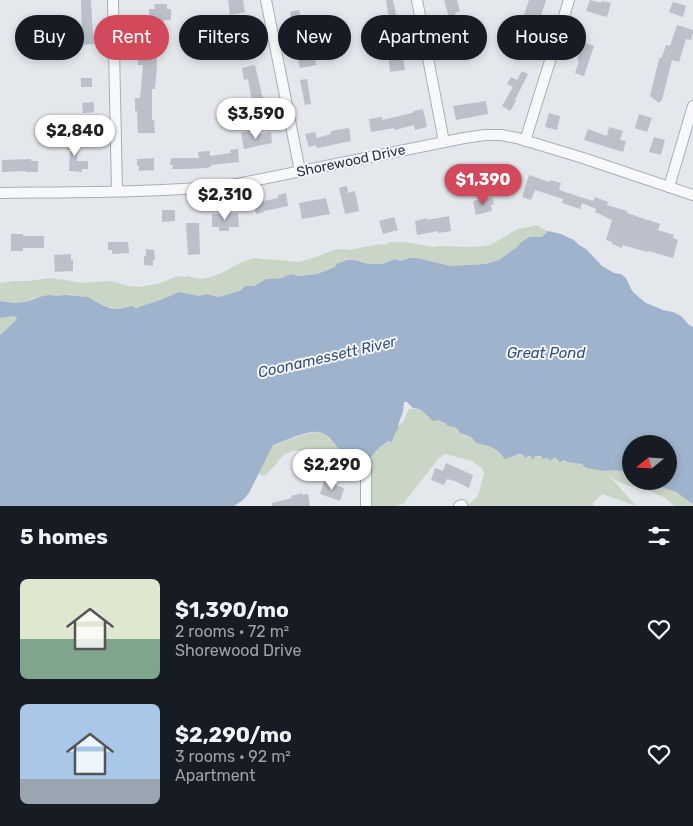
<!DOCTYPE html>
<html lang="en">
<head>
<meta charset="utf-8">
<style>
	body { margin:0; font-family:Rubik,sans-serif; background:#242831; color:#f1f3f6; height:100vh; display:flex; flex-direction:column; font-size:19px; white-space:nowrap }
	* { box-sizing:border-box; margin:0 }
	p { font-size:16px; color:#9ea1a6 }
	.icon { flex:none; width:28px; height:28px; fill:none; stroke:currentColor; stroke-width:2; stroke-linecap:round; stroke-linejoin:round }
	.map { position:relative; height:506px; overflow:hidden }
	.details { display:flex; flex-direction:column; background:#171b24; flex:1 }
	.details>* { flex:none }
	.guide { position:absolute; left:15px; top:15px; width:664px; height:45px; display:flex; gap:10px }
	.needle { width:32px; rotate:252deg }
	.controls { position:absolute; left:622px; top:435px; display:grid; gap:10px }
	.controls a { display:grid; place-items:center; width:55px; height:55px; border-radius:50%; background:#171b24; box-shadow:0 2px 8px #0003; font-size:25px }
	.price { position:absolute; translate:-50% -42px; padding:0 11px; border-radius:18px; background:#fff; color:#222; font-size:16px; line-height:32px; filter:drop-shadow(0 1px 2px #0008) }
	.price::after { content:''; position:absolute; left:50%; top:30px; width:15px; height:11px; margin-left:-8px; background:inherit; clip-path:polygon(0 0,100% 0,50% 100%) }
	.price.active { background:#d1495b; color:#fff }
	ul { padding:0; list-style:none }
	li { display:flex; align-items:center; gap:15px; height:125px; padding:0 20px }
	li span { display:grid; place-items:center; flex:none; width:140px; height:100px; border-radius:8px; color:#555 }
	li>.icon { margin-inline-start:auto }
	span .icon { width:60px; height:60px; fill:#fffc; stroke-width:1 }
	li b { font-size:21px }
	h2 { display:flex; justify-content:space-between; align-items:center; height:60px; padding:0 20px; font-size:21px }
	.chip { padding:0 18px; border-radius:22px; background:#171b24; box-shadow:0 2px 8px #0003; font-size:18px; line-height:45px }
	.chip.active { background:#d1495b; color:#fff }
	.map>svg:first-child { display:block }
	.green { fill:#c9d6c5 }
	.water { fill:#9fb4cc }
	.building { fill:#bbc0ca }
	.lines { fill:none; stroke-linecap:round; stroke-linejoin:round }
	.minor-casing { stroke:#a9aeb7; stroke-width:12 }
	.minor { stroke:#f7f8fa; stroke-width:10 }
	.labels { text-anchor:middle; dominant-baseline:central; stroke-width:4; stroke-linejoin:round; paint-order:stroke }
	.street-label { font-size:14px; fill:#2b3445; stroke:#f4f6f9 }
	.water-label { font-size:15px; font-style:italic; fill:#34527a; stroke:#f4f6f9 }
</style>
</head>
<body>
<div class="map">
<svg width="693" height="506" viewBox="0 0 693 506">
	<rect width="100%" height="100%" fill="#e4e7ec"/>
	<g class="green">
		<path d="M536 225 548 231 543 237 521 242 517 247 499 260 485 264 451 266 417 258H410L401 261 395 259 382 264H368L355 260H347L336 264 335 267 317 274 299 276 291 274 281 278 266 279 254 286H245L241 291 218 297 206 294 199 296 179 292 163 299 140 307H125L118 309 102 305 84 297 65 295 33 298 25 302 14 303 0 301V283L14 281H30L48 278 66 280 81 283 111 281 128 286 140 287 161 283 177 276 185 277 188 276C218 289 242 250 265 260L268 259 299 262 316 257 334 250 342 249 349 250 380 244 384 245 391 242H405L433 247 440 246 470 247C476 246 483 247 489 245 498 241 506 236 514 231 520 227 529 228 536 225Z"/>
		<path d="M14 316 17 318 15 321 0 335V318Z"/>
		<path d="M410 408 411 409H420C423 412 426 415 430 417 440 422 454 424 460 433 467 435 472 436 476 443L489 445 499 452 528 456 555 457 567 462H575L604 471 615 470 624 472 631 477V481C653 481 677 489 693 504V506H674C658 488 637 491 617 481 614 480 611 476 608 474L636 506 602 494 592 504 595 506H467L478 496 484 473 482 468 472 461 445 454 439 458 403 504 396 506H368L371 457 379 447 385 444 388 441 393 439 398 425 403 422 409 409Z"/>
		<path d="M316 432 325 434 341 451 352 458C350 459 348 461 345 461 339 463 332 459 327 456 314 451 298 447 286 454 280 457 279 461 275 465 272 469 268 473 264 476L258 474 273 445 305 434Z"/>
	</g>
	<path class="water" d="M548 231 561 234 574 240 579 245 586 249 602 266 614 273 621 274 626 278 631 289 634 293 646 303 663 310 673 312 681 316 689 325 693 327V504L676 492 645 481H669V444H631V477L624 472 615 470 604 471 586 468 582 464 567 462 564 460 560 462 555 457 550 461 548 458 543 459 541 456H535L533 460 531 456H528L525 458 523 455 519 454 505 459C496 447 490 446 476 443 472 436 467 435 460 433 457 428 454 426 448 426L445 423 438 420 433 421 420 409 413 408 407 402H404L403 412 398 425V429C394 433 395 438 391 442L388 441C385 444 382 445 379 448 376 450 374 454 371 457 362 463 349 459 342 452 334 445 330 434 319 432 307 430 285 441 273 445L249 493 243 500 234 506H0V335L15 321 17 318 14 316 0 318V301L14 303 25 302 43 296 50 295 55 296 65 295 88 297 102 305 110 308 118 309 132 306 136 308 163 299 179 292 199 296 206 294 218 297 240 291 245 286H254L266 279 281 278 291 274 299 276 317 274 335 267 336 264 347 260H355L368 264H382L395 259 401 261 410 258H417L451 266 485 264 499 260 517 247 521 242 530 237H542Z"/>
	<g class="building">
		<path d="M81 0H91L93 35 94 34 95 44 79 45 78 35H82Z"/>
		<path d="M228 0H243L245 12 230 15Z"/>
		<path d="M386 0H393L398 24 395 25 401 60 403 59 405 70 390 72 388 54H387L385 46H382L377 21 389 19Z"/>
		<path d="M444 0H457L460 11 455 13 460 37 461 55 450 56 447 31H445L443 19 449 18Z"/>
		<path d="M529 0H546L537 29 521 24Z"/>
		<path d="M590 0 601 3V1L611 3 607 17 586 11Z"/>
		<path d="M673 2 686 6 683 17 669 12Z"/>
		<path d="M154 4H167V9H171V20H164V43H156L157 68 155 89H152V120H154L155 133H138L137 111H135V98H140L143 65H138V54L149 53V9H155Z"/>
		<path d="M299 10 304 33 319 29 318 26 328 23 329 27 337 25 339 31 316 37 321 59 315 60 316 65 300 68 295 44H294L292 36 295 35 290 12Z"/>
		<path d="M677 25 693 30V33L691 40 686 39 679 62 672 60 662 100 659 103 650 96 659 59 662 57 666 45 670 46Z"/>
		<path d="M516 40 534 46 531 57 508 50 510 42 515 43Z"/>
		<path d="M582 42 594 46 584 76 575 73 579 61 577 60Z"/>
		<path d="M255 65 263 99 252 101 248 79 244 80 242 68Z"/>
		<path d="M522 71 528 74 515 100 516 101 510 111 502 106 513 87 507 84 511 77 517 80Z"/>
		<rect x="81" y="78" width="11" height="9"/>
		<path d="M307 79 311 104 305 105 300 80Z"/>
		<path d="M486 101 488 114 456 120 453 106Z"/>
		<path d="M94 102V112L83 113 82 103Z"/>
		<path d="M423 109 427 127 415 130 414 125 395 130 394 128 371 132 369 119 382 117V120L412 113 414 111Z"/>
		<path d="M549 113 560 116 557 130 545 127Z"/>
		<path d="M639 114 652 118 647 132 635 128Z"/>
		<path d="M609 127 623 131 620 140 626 141 623 152 584 140 588 129 607 136Z"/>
		<path d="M349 128 351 141 317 148 316 145 309 147 305 134 315 132 317 138 331 134V131Z"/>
		<path d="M249 131 250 134 252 133 253 135 271 132 272 143 244 149 241 133Z"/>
		<path d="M654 137 665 140 661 155 649 152Z"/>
		<path d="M68 139H78L77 161H88V169H82V172L69 171 70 150H67Z"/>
		<path d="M238 149 239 162 211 165V167L206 168 188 169H172L173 165H170L171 158H199L198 152 210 151V156L231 153 230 150Z"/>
		<path d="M154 158V170L139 171V166H137V159Z"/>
		<path d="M31 159V161H38V172H26V171L2 172V160Z"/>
		<rect x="501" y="167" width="10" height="13"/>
		<path d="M461 168 465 187 456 189 454 180 450 181 448 170Z"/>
		<path d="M529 175 550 182V180L561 183 559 190 593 201 595 197 608 202 607 205 627 211V213L660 224 658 230 674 235 673 238 678 240 673 258 648 251 647 252 623 245 622 248 612 244V242L606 240 612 220 595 212 596 209 582 203 580 209 562 203 563 199 535 190 531 200 522 197Z"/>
		<path d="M347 186 348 193 355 191 359 211 345 214 339 188Z"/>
		<path d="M286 193 288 206 264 211V212L256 214 254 203 278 198V195Z"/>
		<path d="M492 197 494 204 491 205 492 211 476 215 473 201Z"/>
		<path d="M326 198 330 214 302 219 299 203Z"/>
		<path d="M162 210H175V221L162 222Z"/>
		<path d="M238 213 239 227H229V231H219V227H212V214Z"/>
		<path d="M449 216 451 231 438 233V231L417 235 415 221 427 218V220Z"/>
		<path d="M394 217 398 230 383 234 379 221Z"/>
		<path d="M186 223H199L200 254 188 255Z"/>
		<path d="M11 234H23V236H44V248H23V251H11Z"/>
		<path d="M108 242H128L129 253 112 254V250H108Z"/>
		<path d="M146 249 154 250 155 260H153V266L144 265V256H146Z"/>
		<path d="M71 254V260H73V271L55 272 54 255Z"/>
		<path d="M446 463 473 475 469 488 455 481 447 479 444 485 431 480 435 468 443 471Z"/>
		<path d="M324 481 344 488 340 501 320 494Z"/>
		<path d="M302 493 303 495 308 494 310 506H272V503L292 498 291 496Z"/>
	</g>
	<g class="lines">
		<g class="minor-casing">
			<g id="minor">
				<path d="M113 0 117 191"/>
				<path d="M266 0 300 171"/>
				<path d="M417 0 444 142"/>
				<path d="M525 141 569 0"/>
				<path d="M669 187 693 106"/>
				<path d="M0 193C77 192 155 193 232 185L464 138 485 135H501L517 138 583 158 693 195"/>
				<path d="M366 506V462"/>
				<path d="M459 506 462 505"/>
			</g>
		</g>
		<use href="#minor" class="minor"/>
	</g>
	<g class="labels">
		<g class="street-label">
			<text transform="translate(351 161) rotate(-12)">Shorewood Drive</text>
		</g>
		<g class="water-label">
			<text x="546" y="353">Great Pond</text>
			<text transform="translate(327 357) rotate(-13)">Coonamessett River</text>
		</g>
	</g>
</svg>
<div class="controls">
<a><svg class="needle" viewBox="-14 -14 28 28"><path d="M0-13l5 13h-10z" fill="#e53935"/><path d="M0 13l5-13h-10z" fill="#9ea1a6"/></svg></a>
</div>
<b class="price" style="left:256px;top:140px">$3,590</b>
<b class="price" style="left:75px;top:157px">$2,840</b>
<b class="price active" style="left:483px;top:206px">$1,390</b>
<b class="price" style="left:225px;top:221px">$2,310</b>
<b class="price" style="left:332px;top:491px">$2,290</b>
<div class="guide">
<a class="chip">Buy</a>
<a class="chip active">Rent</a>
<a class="chip">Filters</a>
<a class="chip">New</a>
<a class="chip">Apartment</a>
<a class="chip">House</a>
</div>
</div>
<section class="details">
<h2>5 homes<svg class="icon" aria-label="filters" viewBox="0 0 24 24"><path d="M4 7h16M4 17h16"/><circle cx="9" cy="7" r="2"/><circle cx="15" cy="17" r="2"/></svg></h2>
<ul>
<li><span style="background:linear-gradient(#dfe7d0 60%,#7fa58c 0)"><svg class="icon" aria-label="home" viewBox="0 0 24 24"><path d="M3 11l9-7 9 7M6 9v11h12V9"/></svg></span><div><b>$1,390/mo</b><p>2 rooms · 72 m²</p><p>Shorewood Drive</p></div><svg class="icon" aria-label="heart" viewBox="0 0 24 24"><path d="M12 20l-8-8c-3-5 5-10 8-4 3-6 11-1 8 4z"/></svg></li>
<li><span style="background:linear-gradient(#a9c7e8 75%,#9aa5b1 0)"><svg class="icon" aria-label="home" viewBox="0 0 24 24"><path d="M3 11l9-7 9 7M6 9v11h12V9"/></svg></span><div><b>$2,290/mo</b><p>3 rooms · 92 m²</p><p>Apartment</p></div><svg class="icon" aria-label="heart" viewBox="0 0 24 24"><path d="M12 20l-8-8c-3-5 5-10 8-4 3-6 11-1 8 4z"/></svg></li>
</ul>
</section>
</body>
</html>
